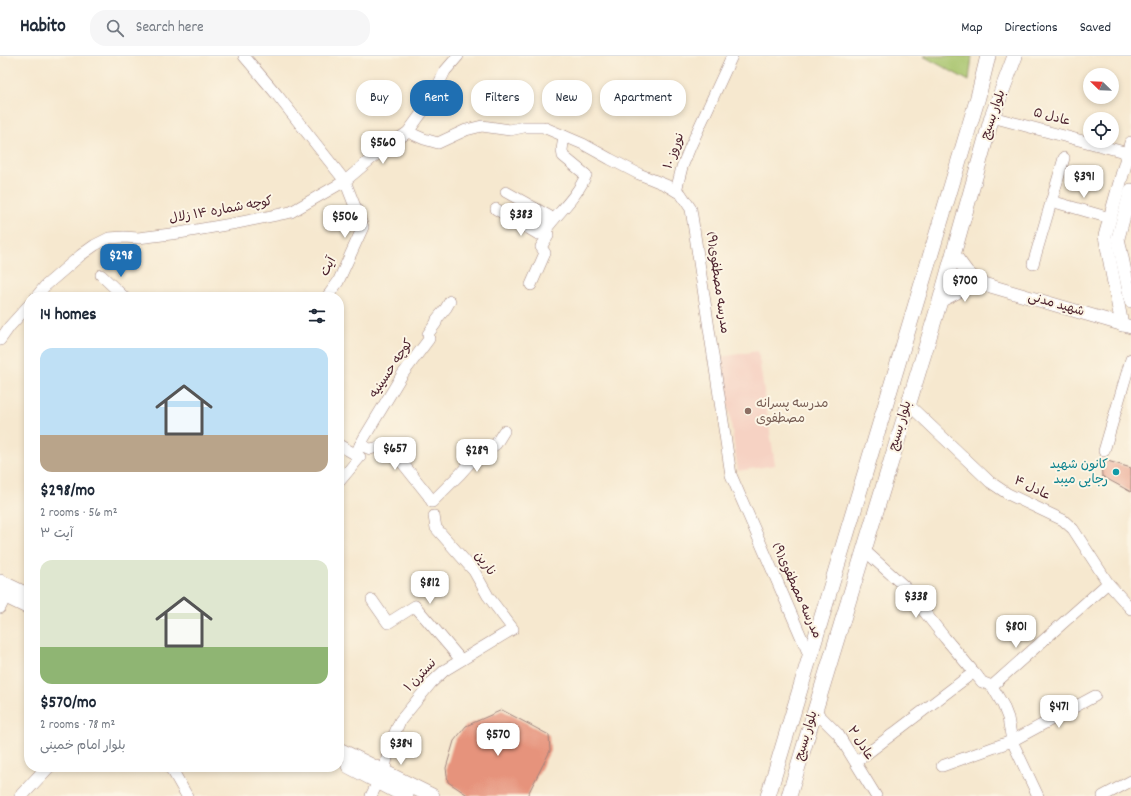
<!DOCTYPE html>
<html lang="en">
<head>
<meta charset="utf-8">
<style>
	body { margin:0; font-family:Dekko,"Playpen Sans Arabic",sans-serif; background:#f6f6f7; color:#1f2937; height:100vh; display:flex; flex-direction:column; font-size:15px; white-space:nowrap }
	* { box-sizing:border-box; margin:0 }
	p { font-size:13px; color:#747a83 }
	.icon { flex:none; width:22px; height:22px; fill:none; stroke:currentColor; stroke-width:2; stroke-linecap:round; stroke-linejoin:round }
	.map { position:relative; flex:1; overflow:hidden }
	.side { position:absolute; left:24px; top:236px; width:320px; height:480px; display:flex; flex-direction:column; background:#fff; border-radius:16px; box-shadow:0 2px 6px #0003 }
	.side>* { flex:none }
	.banner { position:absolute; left:356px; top:24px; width:380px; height:36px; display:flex; gap:8px }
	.needle { width:26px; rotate:293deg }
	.controls { position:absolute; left:1083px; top:12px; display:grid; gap:8px }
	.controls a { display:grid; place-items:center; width:36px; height:36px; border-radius:50%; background:#fff; box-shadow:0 2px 6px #0003; font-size:20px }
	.price { position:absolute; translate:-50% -34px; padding:0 9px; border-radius:8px; background:#fff; color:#222; font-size:13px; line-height:26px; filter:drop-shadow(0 1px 2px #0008) }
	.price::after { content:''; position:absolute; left:50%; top:24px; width:12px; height:9px; margin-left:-6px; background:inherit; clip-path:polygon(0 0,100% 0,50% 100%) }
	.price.selected { background:#1f6fb2; color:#fff }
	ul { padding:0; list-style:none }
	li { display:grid; align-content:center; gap:8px; height:212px; padding:0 16px }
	li span { display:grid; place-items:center; height:124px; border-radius:12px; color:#555 }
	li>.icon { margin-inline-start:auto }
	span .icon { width:72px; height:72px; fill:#fffc; stroke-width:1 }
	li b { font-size:17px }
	h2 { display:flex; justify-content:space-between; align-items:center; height:48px; padding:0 16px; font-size:17px }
	.tag { padding:0 14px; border-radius:16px; background:#fff; box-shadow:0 2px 6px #0003; font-size:14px; line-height:36px }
	.tag.selected { background:#1f6fb2; color:#fff }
	header { display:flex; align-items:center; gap:24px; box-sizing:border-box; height:56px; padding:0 20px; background:#fff; border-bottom:1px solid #e0e1e3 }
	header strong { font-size:19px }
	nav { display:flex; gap:22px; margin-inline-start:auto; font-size:14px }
	.search { width:280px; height:36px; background:#f6f6f7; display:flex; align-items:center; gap:10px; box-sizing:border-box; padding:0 14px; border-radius:16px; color:#747a83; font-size:15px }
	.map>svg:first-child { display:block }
	.built { fill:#f6d2c3 }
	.green { fill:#a6c36a; stroke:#78714a }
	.building { fill:#e6937c }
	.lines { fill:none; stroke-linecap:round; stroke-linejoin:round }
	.minor-casing { stroke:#a0847d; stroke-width:12 }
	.tertiary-casing { stroke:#a0847d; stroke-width:14 }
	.secondary-casing { stroke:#a0847d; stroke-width:16 }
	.minor { stroke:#fff; stroke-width:11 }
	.tertiary { stroke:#fff; stroke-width:13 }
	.secondary { stroke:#fff; stroke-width:15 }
	.education-dot { fill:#8d6e63; stroke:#fcf5e5; stroke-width:1.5 }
	.culture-dot { fill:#0f9aa8; stroke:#fcf5e5; stroke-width:1.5 }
	.labels { text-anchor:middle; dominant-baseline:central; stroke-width:4; stroke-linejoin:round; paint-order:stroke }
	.street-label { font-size:13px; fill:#4a1f2b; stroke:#fcf5e5 }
	.education-label { font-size:13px; fill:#785e54; stroke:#fcf5e5; text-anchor:start }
	.culture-label { font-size:13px; fill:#0d838f; stroke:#fcf5e5; text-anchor:end }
</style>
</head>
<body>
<header>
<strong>Habito</strong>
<div class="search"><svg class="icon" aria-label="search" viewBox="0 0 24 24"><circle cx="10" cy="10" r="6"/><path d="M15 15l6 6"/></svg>Search here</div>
<nav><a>Map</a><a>Directions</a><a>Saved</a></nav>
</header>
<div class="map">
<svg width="1131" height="740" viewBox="0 0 1131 740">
	<rect width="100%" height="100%" fill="#fcf5e5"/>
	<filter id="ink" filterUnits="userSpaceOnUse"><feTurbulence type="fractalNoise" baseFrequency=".025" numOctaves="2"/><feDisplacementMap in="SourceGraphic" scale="8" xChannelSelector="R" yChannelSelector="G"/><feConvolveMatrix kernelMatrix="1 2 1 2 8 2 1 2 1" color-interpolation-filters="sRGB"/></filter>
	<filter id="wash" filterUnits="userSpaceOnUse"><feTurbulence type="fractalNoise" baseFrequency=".012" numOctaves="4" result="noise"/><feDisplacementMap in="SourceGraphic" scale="16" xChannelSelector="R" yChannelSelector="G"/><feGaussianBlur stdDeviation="0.9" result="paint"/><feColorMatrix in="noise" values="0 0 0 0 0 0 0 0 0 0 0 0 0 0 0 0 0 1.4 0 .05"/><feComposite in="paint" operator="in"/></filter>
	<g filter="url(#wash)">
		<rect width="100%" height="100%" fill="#f6e8cf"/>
		<path class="built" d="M758 295 775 409 738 415 721 301Z"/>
		<path class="green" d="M923 0H972L969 25Z"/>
		<g id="blocks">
			<g class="building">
				<path d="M1101 403 1131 412V436L1102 420Z"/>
				<path d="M502 654 549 679 550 695 527 740H469L448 726 446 712 454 685 466 670Z"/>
			</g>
		</g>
	</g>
	<g filter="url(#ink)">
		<use href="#blocks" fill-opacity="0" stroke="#a0847d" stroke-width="1"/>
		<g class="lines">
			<g class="minor-casing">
				<g id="minor">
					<path d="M244 0 278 40 345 125 363 171 338 226 327 241"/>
					<path d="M992 61 1128 97"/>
					<path d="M408 76 424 83 438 87 466 74 482 70 510 74 524 71H543L583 88 610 103 639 118 666 129 681 138 691 153 731 419 810 601"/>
					<path d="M676 135 682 111 691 89 732 0"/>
					<path d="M1051 145 1110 162"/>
					<path d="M496 153 538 178 547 172 549 160 506 136"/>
					<path d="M1033 208 1064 102"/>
					<path d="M101 219 124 241"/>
					<path d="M531 229 545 197 541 191 548 180 547 172C560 155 578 139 586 119L563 100 562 94 564 80"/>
					<path d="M36 241 45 230 81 199 95 189 109 182 124 181 138 182 179 177 237 167 291 156 345 125 377 98 408 76 431 44 445 15 458 0"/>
					<path d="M0 284 10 270 29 249"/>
					<path d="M908 348 990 426 1008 438 1063 464 1073 473 1108 527 1131 553"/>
					<path d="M339 389 360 401 339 426"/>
					<path d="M360 389 370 393 379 391 387 393 396 399 428 439 432 446 460 418 476 400 488 394 496 388 504 375"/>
					<path d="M1104 395 1131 303"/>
					<path d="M355 399 364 382 402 319 429 283 428 278 436 267 437 263 446 252 450 245"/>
					<path d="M864 494 904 530 945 582 978 621"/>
					<path d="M372 544 388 567 415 550 461 604"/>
					<path d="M0 552 6 540"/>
					<path d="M1095 640 1012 685 1008 662 1003 649 992 630 1108 527"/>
					<path d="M815 655 838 678 876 740"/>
					<path d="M856 706 974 616 982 626 992 630"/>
					<path d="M942 710 1012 685 1038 740"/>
					<path d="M169 711 174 717 187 740"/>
					<path d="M384 717 388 697 393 681 400 665 431 627 445 614 513 573 488 540 474 515 436 472 434 460"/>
					<path d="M371 740 378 726"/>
					<path d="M1103 740 1131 725"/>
				</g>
			</g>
			<g class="tertiary-casing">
				<g id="tertiary">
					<path d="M1131 134 1118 182 1131 245"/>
					<path d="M953 197 967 216 980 227 1131 271"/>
					<path d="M940 245 965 232 980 227"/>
					<path d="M1122 269 1105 180 1131 87"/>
					<path d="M21 740 48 711"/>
				</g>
			</g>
			<g class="secondary-casing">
				<g id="secondary">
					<path d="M0 526 29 540"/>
					<path d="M0 537 29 551"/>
					<path d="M339 694 432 740"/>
					<path d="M349 710 406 740"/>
					<path d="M768 740 978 41 988 0"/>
					<path d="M789 740 940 245 992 61 1015 0"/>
				</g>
			</g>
			<use href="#minor" class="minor"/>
			<use href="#tertiary" class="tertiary"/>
			<use href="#secondary" class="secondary"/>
		</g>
	</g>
	<circle class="education-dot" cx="748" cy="355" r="4"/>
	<circle class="culture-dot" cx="1116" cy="416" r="4"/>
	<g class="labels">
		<g class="street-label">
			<text transform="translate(994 59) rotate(-71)">بلوار بسیج</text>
			<text transform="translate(1052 62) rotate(15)">عادل ۵</text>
			<text transform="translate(675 95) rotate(-70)">نوروز ۱۰</text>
			<text transform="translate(221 155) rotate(-10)">کوچه شماره ۱۴ زلال</text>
			<text transform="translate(329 211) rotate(-63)">آیت</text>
			<text transform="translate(717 227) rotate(82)">مدرسه مصطفوی(۹)</text>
			<text transform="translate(1056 249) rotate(16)">شهید مدنی</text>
			<text transform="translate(392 313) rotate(-56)">کوچه حسینیه</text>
			<text transform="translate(901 370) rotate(-73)">بلوار بسیج</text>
			<text transform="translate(1032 433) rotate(26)">عادل ۴</text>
			<text transform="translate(484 508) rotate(54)">نارین</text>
			<text transform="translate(796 535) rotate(66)">مدرسه مصطفوی(۹)</text>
			<text transform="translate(421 620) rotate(-46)">نسترن ۱</text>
			<text transform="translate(807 680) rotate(-73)">بلوار بسیج</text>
			<text transform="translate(860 688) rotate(57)">عادل ۲</text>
		</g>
		<g class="education-label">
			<text x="756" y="348">مدرسه پسرانه<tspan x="756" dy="15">مصطفوی</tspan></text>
		</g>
		<g class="culture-label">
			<text x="1108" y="409">کانون شهید<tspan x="1108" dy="15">رجایی میبد</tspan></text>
		</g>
	</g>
</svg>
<div class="controls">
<a><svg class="needle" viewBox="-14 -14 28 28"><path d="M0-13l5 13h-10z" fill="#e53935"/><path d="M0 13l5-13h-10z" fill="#747a83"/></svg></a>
<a><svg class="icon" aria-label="locate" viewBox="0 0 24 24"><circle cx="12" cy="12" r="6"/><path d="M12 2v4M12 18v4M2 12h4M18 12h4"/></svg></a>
</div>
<b class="price" style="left:383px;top:109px">$560</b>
<b class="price" style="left:1084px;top:143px">$391</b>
<b class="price" style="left:521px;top:181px">$383</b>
<b class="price" style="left:345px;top:183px">$506</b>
<b class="price selected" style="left:121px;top:222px">$298</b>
<b class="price" style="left:965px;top:247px">$700</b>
<b class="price" style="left:395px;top:415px">$657</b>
<b class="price" style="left:477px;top:417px">$289</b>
<b class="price" style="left:430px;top:549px">$812</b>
<b class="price" style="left:916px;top:563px">$338</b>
<b class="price" style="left:1016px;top:593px">$801</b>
<b class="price" style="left:1059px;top:673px">$471</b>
<b class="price" style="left:498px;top:701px">$570</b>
<b class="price" style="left:401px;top:710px">$384</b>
<div class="banner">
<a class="tag">Buy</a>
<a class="tag selected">Rent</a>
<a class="tag">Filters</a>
<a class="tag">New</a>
<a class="tag">Apartment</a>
</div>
<section class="side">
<h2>14 homes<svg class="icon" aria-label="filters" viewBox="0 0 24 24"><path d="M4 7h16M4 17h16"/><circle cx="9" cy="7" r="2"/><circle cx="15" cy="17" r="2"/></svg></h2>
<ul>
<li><span style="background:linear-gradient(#bfe0f5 70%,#b9a48a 0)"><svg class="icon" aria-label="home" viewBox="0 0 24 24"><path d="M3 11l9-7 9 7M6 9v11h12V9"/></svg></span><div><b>$298/mo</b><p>2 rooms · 56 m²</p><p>آیت ۳</p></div></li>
<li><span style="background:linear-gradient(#dfe7d0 70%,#8fb573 0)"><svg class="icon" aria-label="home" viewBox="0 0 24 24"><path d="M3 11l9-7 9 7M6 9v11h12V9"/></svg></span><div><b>$570/mo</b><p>2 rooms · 78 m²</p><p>بلوار امام خمینی</p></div></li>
</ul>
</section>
</div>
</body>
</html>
